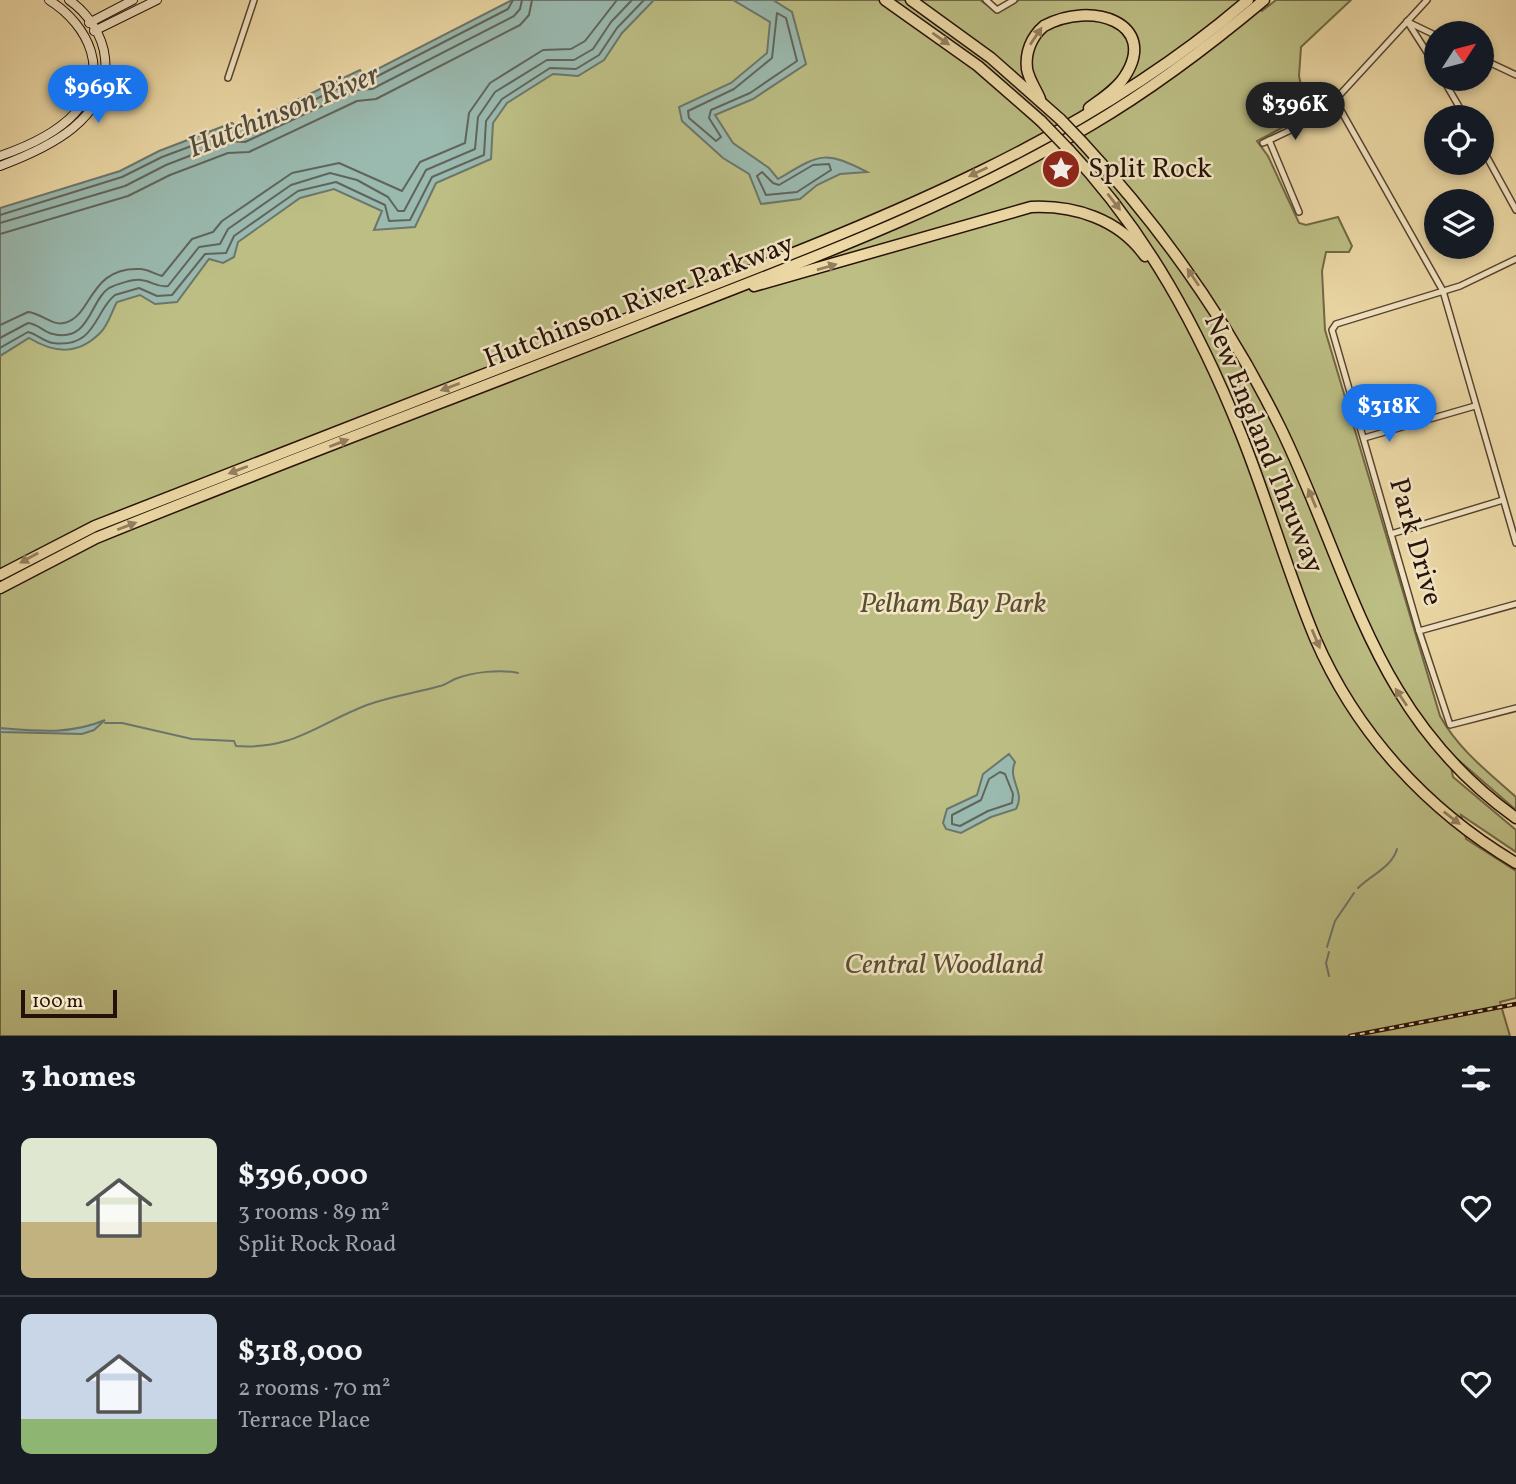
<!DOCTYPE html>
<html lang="en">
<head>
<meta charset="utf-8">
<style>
	body { margin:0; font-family:Vollkorn,serif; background:#20242c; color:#f1f3f6; height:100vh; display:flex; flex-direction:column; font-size:26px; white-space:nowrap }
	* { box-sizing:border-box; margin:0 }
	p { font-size:23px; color:#9ea1a6 }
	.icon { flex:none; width:38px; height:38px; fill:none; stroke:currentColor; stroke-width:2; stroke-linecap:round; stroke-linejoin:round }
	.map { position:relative; height:1036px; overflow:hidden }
	.side { display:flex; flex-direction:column; background:#171b24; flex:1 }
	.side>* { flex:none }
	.needle { width:46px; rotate:54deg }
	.fabs { position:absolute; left:1424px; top:21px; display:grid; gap:14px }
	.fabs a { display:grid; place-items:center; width:70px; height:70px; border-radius:50%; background:#171b24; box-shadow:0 4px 10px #0003; font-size:35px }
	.scale { position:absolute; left:21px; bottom:18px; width:96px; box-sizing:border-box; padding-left:7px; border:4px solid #261108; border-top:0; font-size:19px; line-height:24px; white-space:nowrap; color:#261108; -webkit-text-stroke:5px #f3e6c5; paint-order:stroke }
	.price { position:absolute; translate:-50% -60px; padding:0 16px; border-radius:24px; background:#1a73e8; color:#fff; font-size:23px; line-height:46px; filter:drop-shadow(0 2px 4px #0008) }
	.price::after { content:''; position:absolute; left:50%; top:42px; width:21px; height:16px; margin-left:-10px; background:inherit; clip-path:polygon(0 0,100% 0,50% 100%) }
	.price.on { background:#222; color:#fff }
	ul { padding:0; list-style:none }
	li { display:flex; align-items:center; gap:21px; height:175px; padding:0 21px }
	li+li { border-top:2px solid #363941 }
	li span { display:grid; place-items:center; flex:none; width:196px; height:140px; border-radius:10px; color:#555 }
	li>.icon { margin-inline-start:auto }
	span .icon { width:84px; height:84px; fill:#fffc; stroke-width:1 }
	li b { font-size:30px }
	h2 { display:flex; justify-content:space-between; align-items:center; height:84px; padding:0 21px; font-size:30px }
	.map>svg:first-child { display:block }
	.green { fill:#bcbe84; stroke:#716846; stroke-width:2 }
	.water { fill:#9ab9af; stroke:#6c766c; stroke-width:2 }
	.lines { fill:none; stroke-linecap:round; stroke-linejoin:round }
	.shore { stroke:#60655c; stroke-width:2 }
	.stream { stroke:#6c766c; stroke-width:2 }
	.minor-casing { stroke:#584330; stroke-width:8 }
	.secondary-casing { stroke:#261108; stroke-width:10 }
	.motorway-casing { stroke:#261108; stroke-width:13 }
	.minor { stroke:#f3e6c5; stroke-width:5 }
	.secondary { stroke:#f3e6c5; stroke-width:8 }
	.motorway { stroke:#ecd9a6; stroke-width:10 }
	.rail-casing { stroke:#261108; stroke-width:4.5 }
	.rail { stroke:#f3e6c5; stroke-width:2; stroke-dasharray:5; stroke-linecap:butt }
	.motorway-bridge-casing { stroke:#261108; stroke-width:13; stroke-linecap:butt }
	.motorway-bridge { stroke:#ecd9a6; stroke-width:10 }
	.oneway { fill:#937f5f }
	.labels { text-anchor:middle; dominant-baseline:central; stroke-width:5; stroke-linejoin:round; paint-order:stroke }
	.poi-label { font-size:28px; fill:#261108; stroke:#f3e6c5; text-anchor:start }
	.street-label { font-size:28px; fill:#261108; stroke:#f3e6c5 }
	.park-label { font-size:28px; font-style:italic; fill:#5a4e33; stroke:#f3e6c5 }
	.water-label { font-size:30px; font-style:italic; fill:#4f4c42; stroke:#f3e6c5 }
</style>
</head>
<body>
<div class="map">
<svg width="1516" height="1036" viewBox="0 0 1516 1036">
	<rect width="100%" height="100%" fill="#ecd9a6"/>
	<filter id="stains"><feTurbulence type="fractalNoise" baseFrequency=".00286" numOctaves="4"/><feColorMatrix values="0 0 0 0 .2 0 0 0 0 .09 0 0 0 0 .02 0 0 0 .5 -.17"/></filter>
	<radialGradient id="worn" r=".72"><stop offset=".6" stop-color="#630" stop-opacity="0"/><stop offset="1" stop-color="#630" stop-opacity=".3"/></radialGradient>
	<path class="green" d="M632 0H980L997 12 1019 0H1257L1262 11 1276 0H1351L1301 47 1299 76 1306 110 1304 116 1257 141 1268 156 1299 223 1306 225 1338 217 1352 246 1349 252H1326L1322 271 1325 330 1440 716C1458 749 1488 772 1516 797V810L1448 751 1453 777 1516 830V852L1461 815 1466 839 1516 871V998L1500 1002 1510 1036H0V321Z"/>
	<g class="water">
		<path d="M512 0H654L622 33 604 60 578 76 553 74 507 103 493 123 491 159 436 183 415 227 374 230 382 211 334 189 300 198 238 242 234 257 223 263 209 259 177 302 155 304 140 295 117 302C112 311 108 325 101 332 78 356 54 353 29 338L0 356V208L120 171 159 151 232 123 238 128 360 70 364 76Z"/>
		<path d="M733 0H773L792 12 806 64 753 99 715 115 733 143 769 168 778 179C819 155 823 149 867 172L840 174 817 185 800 199 761 204 749 174 723 158 682 121 679 107 731 83 767 53 770 22Z"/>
		<path d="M105 720 94 730 82 734 0 732V728C36 731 70 735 105 720Z"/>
		<path d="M1009 754 1015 762C1007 780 1026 792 1016 809L991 817 961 833 946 829 943 823 947 809 977 795 983 774Z"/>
	</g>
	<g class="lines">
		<g class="shore">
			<path d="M777 13 786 18 797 61 750 93 711 110 709 118 721 137 716 141 689 118 688 111 734 89 772 58Z"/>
			<path d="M829 164 831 170 797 192 766 195 757 176 762 172 773 183 779 185 813 165Z"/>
			<path d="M0 215 122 177 162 157 229 132 242 134 356 80 368 81 508 9 513 0"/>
			<path d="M0 223 125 186 166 165 228 141 245 142 356 90 372 89 514 16 520 9 522 0"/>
			<path d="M0 234 128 196 170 175 228 153 249 152 357 101 376 99 520 25 529 15 532 0"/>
			<path d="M0 325 28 312C41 313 52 326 64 323 93 317 88 266 141 269 149 270 155 274 162 276L192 239 213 232 222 221 292 173 339 163 402 191 420 162 465 143 469 113 490 83 543 50 571 49 585 41 617 0"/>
			<path d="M0 338 28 323C38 324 44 332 53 334 90 343 90 300 109 288 117 284 133 279 141 280 152 281 157 288 168 286L199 247 220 244 228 229 291 185 330 173 357 180 388 197 398 211H404L426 170 475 149 478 117 495 92 547 60H574L593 49 611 22 632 0"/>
			<path d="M0 348 28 332C37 334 44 342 53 343 96 349 95 310 115 295L139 288 157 296 172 295 205 254 226 253 234 236 298 191 336 182 385 205 389 221 410 220 432 177 484 155 486 121 502 99 550 68 576 69 599 55 617 28 644 0"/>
			<path d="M1000 772 1005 774 1013 794 1012 803 988 811 960 826 952 824V815L981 800 989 779Z"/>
		</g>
		<g class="stream">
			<path d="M105 723H122L192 739 234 741 236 746C294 750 317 724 367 705 391 696 416 693 440 686 445 685 450 681 455 679 472 672 500 669 518 673"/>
			<path d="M1358 888C1371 875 1392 867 1397 849"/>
			<path d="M1327 947 1335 921 1354 893"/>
			<path d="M1329 952 1326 963 1329 976"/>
		</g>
		<g class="minor-casing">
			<g id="minor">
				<path d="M986 0 997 10 1014 0"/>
				<path d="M1407 21 1437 68"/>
				<path d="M1410 23 1437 36"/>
				<path d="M1482 59 1516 75"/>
				<path d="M228 78 254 0"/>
				<path d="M1443 79 1465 117"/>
				<path d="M1335 100 1443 291 1516 543"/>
				<path d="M1269 140 1299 212"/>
				<path d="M1263 143 1295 128 1335 100 1427 0"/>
				<path d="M1482 148 1516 210"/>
				<path d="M1516 259 1460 286 1336 324 1332 330 1419 631 1450 725 1516 708"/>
				<path d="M1364 438 1475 406"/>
				<path d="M1391 534 1503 500"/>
				<path d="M1419 631 1516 604"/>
			</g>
		</g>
		<g class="secondary-casing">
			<g id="secondary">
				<path d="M89 23 133 0"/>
				<path d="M94 31 157 0"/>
				<path d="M0 156C26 147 56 134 75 113 112 74 89 25 49 0"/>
				<path d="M0 166C48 148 111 119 105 58 103 36 88 13 69 0"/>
			</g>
		</g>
		<g class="motorway-casing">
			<g id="motorway">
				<path d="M885 0 978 66 1041 121"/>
				<path d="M911 0 991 58 1060 119"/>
				<path d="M1040 99C1036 89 1029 80 1027 69 1025 53 1031 37 1044 26 1091 0 1159 23 1125 76 1117 89 1101 99 1089 108"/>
				<path d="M1082 142C1162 228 1229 323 1281 429 1352 576 1372 715 1516 818"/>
				<path d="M1069 150C1147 233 1199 329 1241 434 1268 501 1287 571 1315 638 1356 733 1427 810 1516 863"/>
				<path d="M754 286 1031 207C1074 205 1119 219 1145 256"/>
				<path d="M0 575 95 526C279 454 464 382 649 310 858 228 1076 149 1248 0"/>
				<path d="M0 588 96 538C278 464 463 395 646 323 797 264 951 208 1091 125 1152 89 1209 46 1264 0"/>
			</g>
		</g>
		<use href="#minor" class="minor"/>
		<use href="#secondary" class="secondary"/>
		<use href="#motorway" class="motorway"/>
		<g class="rail-casing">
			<path id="rail" d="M1350 1036 1516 1004"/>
		</g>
		<use href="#rail" class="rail"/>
		<g class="motorway-bridge-casing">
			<g id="motorway-bridge">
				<path d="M1060 119 1082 142"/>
				<path d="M1041 121 1069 150"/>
			</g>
		</g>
		<use href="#motorway-bridge" class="motorway-bridge"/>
	</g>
	<defs><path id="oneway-solid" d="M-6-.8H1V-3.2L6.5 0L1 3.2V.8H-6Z" transform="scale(1.75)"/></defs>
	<g class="oneway">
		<use href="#oneway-solid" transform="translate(1036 36) rotate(-56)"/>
		<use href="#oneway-solid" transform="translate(941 39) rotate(35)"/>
		<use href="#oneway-solid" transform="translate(978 172) rotate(154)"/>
		<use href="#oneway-solid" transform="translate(1114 202) rotate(52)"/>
		<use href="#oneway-solid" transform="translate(827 267) rotate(-16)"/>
		<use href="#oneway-solid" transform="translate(1193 277) rotate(-124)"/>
		<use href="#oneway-solid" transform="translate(450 387) rotate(159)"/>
		<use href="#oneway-solid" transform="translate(339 443) rotate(-21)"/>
		<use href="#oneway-solid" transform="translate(238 470) rotate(159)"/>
		<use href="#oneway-solid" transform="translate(1312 498) rotate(-113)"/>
		<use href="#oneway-solid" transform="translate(127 526) rotate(-21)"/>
		<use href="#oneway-solid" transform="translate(29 558) rotate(151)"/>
		<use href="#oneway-solid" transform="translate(1316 639) rotate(67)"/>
		<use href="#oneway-solid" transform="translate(1401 697) rotate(-124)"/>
		<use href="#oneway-solid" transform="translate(1452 818) rotate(38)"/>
	</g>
	<defs>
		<g id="sight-disc" transform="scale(2.0125)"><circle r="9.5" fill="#8f2418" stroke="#f3e6c5"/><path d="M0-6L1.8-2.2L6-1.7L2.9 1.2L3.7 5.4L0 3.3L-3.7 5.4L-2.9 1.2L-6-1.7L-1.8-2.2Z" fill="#fff"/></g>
	</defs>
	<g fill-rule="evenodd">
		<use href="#sight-disc" x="1061" y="169"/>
	</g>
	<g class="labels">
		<g class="poi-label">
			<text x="1088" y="169">Split Rock</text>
		</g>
		<g class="street-label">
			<text transform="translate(639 302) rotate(-21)">Hutchinson River Parkway</text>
			<text transform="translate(1263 444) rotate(68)">New England Thruway</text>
			<text transform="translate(1415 542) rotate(74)">Park Drive</text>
		</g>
		<g class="park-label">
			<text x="953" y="604">Pelham Bay Park</text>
			<text x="944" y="965">Central Woodland</text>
		</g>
		<g class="water-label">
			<text transform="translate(284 112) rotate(-22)">Hutchinson River</text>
		</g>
	</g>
	<rect width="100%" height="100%" filter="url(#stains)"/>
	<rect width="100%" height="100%" fill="url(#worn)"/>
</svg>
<div class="fabs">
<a><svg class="needle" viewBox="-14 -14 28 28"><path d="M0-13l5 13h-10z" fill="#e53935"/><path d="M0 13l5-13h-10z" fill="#9ea1a6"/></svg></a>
<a><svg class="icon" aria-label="locate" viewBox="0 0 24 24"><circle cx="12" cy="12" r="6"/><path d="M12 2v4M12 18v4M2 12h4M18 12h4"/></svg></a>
<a><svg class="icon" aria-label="layers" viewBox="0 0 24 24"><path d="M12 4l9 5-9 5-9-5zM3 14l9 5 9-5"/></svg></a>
</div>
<div class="scale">100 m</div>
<b class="price" style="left:98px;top:125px">$969K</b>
<b class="price on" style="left:1295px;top:142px">$396K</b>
<b class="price" style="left:1389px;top:444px">$318K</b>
</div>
<section class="side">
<h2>3 homes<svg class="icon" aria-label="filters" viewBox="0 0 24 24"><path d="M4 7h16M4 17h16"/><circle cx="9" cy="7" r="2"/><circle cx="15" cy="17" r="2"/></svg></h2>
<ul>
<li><span style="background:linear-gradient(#dfe7d0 60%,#c2b280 0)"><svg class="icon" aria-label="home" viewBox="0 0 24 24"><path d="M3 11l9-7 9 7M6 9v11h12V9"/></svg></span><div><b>$396,000</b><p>3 rooms · 89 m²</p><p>Split Rock Road</p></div><svg class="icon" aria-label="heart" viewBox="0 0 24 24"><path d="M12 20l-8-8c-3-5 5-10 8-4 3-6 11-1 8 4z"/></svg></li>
<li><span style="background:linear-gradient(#c9d6e8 75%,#8fb573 0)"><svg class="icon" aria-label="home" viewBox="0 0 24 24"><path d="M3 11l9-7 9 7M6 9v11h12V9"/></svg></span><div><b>$318,000</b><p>2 rooms · 70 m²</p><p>Terrace Place</p></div><svg class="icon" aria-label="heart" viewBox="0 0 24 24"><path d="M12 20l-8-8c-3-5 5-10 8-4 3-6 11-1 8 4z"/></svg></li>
</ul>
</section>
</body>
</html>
